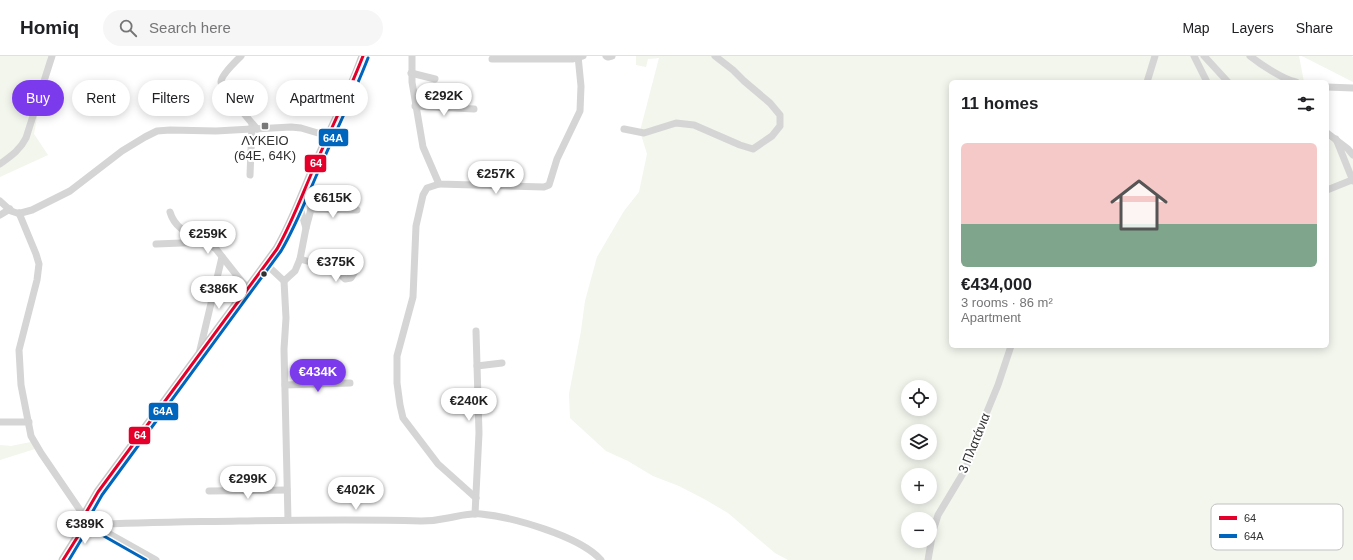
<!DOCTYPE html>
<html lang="en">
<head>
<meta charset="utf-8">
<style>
	body { margin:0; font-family:Helvetica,sans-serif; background:#f6f6f6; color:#202124; height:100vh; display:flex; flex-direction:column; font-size:15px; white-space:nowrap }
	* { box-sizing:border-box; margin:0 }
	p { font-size:13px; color:#757577 }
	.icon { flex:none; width:22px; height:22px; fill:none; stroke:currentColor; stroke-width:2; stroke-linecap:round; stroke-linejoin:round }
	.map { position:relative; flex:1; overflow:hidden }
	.details { position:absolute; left:949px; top:24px; width:380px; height:268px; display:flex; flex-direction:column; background:#fff; border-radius:6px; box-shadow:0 2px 10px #0003 }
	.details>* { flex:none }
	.banner { position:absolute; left:12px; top:24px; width:380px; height:36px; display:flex; gap:8px }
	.buttons { position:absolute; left:901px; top:324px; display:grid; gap:8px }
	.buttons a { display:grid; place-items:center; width:36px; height:36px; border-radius:50%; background:#fff; box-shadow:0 2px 10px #0003; font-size:20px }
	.price { position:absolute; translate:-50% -34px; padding:0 9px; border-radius:14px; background:#fff; color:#222; font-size:13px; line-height:26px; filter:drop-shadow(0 1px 2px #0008) }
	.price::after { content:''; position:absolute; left:50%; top:24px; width:12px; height:9px; margin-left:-6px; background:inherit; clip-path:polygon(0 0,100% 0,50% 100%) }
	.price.active { background:#7c3aed; color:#fff }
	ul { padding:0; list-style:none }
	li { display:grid; align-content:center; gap:8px; height:212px; padding:0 12px }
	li+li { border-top:1px solid #e0e0e0 }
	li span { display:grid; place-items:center; height:124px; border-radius:6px; color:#555 }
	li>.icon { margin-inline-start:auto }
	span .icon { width:72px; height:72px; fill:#fffc; stroke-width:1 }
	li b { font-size:17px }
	h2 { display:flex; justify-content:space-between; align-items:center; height:48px; padding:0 12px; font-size:17px }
	.tag { padding:0 14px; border-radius:18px; background:#fff; box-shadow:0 2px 10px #0003; font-size:14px; line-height:36px }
	.tag.active { background:#7c3aed; color:#fff }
	header { display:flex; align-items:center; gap:24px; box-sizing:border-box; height:56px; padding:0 20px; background:#fff; border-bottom:1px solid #e0e0e0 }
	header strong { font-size:19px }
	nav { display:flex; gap:22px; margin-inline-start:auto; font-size:14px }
	.search { width:280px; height:36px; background:#f6f6f6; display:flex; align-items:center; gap:10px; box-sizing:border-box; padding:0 14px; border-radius:22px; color:#757577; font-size:15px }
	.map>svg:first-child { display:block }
	.green { fill:#f2f6ed; fill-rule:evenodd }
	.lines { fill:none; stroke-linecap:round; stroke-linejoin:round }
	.minor { stroke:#d5d5d5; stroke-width:7 }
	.major { stroke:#c9c9c9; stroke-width:9 }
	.bus-1-casing { stroke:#fff; stroke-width:6 }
	.bus-2-casing { stroke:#fff; stroke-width:6 }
	.bus-1 { stroke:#e4002b; stroke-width:3 }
	.bus-2 { stroke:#0065bd; stroke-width:3 }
	.poi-dot { fill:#797979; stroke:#fff; stroke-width:1.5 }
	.bus-dot { fill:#313131; stroke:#fff; stroke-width:1.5 }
	.labels { text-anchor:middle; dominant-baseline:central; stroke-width:4; stroke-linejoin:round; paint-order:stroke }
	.poi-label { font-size:13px; fill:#313131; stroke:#fff }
	.street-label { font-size:13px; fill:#313131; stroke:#fff }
	.key { fill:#fff; stroke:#c1c1c1; stroke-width:1 }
	.key-label { font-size:11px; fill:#313131 }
	.line-badge { stroke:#fff; stroke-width:1.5 }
	.badge-label { font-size:11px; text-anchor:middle; font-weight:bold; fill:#fff }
</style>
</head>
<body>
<header>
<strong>Homiq</strong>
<div class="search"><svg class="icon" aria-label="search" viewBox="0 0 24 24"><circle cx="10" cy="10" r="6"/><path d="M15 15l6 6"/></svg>Search here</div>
<nav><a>Map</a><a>Layers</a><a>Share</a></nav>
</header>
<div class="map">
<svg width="1353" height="504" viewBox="0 0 1353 504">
	<rect width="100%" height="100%" fill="#fff"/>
	<g class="green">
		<path d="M0 0H48L34 78 48 99 0 121Z"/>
		<path d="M636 0H1299L1304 26H951V290H1327V82L1342 91 1353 102V504H788L775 497 728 457 706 444 679 430 653 420 628 405 606 395 570 362 569 338 581 275 585 245 597 201 624 155 639 136 647 98 640 75 659 2 648 3 646 11 636 9ZM908 331H930V353H908ZM908 375H930V397H908ZM908 419H930V441H908ZM908 463H930V485H908Z"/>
		<path d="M1302 0H1351L1353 1V26Z"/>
		<path d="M31 386 35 393 0 404V389L11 390Z"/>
	</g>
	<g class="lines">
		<g class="minor">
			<path d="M241 0C236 5 221 19 221 26 221 28 223 31 223 33L257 73"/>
			<path d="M412 0V26L423 91 439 128 544 131 549 129 557 103 580 55 581 30 578 0"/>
			<path d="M606 0 608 1 612 0"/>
			<path d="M1194 0 1207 26"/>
			<path d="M1204 0 1228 26"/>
			<path d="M1250 0C1260 8 1284 24 1296 26"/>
			<path d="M492 3H573L583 0"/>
			<path d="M411 17 435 23"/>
			<path d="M1147 26 1155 0"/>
			<path d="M1327 31 1353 32"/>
			<path d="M415 50 474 53"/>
			<path d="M624 73 644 77 676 67 694 69 740 89 753 93 772 80 780 70V59L770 47 744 25 733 14 715 0"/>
			<path d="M1327 77 1348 93 1353 99"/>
			<path d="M1336 83 1353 125"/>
			<path d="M0 108C11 100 20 94 26 82L52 0"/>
			<path d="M250 119 252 69"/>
			<path d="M439 128 427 132 423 139 416 170 413 241 397 300V327L400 349 403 362 438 408 476 442"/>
			<path d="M1327 134 1352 124"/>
			<path d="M0 145 11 155 17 157H21L32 154 70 135 122 95 145 81 157 75 170 74 216 75 291 71 301 72 328 80"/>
			<path d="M311 153 357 154"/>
			<path d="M170 156C175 174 191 178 207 186"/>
			<path d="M19 157 36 198 39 208 37 224 19 294 21 329 31 380 41 397 84 460"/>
			<path d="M0 159 10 153"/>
			<path d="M306 172 311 153V121"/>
			<path d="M156 188 207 186 216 193 242 226 249 233"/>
			<path d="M300 203 314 207 329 208 345 223 351 222 356 214 358 208"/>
			<path d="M267 209 284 225 286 262 284 293 288 464"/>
			<path d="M284 225 295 215 300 203 306 172 299 148"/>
			<path d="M199 298 222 201"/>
			<path d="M477 310 502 307"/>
			<path d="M285 329 350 327"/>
			<path d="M0 366H29"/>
			<path d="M209 435 287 434"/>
			<path d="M475 458 479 377 476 275"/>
			<path d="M83 463 156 504"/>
			<path d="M93 469C142 466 190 466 239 465 299 464 360 463 421 465 430 465 439 464 448 462 459 460 470 457 481 458 512 461 580 480 601 504"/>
			<path d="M928 504 933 475 938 459 962 419 972 398 984 363 998 329 1011 290"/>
		</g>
		<path class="major" d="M63 504 80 477 84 460 98 436 277 193C293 166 303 136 316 107 332 71 350 37 363 0"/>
		<g class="bus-1-casing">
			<path id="bus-1" d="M63 504 80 477 84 460 98 436 277 193C293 165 303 136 316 107 332 71 349 36 363 0"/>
		</g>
		<g class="bus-2-casing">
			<g id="bus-2">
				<path d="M81 467 146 504"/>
				<path d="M69 504 84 479 89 462 102 439 281 195C297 168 308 138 321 109 337 73 354 38 368 2"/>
			</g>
		</g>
		<use href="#bus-1" class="bus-1"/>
		<use href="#bus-2" class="bus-2"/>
	</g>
	<rect class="poi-dot" x="261" y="66" width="8" height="8" rx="2"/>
	<circle class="bus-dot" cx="264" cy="218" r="3.5"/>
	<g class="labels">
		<g class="poi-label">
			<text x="265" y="84">ΛΥΚΕΙΟ<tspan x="265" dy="15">(64Ε, 64Κ)</tspan></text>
		</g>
		<g class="street-label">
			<text transform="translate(974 387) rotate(-68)">3 Πλατάνια</text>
		</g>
	</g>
	<rect x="1211" y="448" width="132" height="46" rx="6" class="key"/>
	<rect x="1219" y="460" width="18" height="4" fill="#e4002b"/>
	<rect x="1219" y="478" width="18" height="4" fill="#0065bd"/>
	<g class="key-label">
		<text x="1244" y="466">64</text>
		<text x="1244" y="484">64Α</text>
	</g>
	<g class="line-badge">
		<rect x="318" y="72" width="31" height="19" rx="4" fill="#0065bd"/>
		<rect x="304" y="98" width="23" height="19" rx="4" fill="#e4002b"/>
		<rect x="148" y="346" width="31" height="19" rx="4" fill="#0065bd"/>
		<rect x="128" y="370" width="23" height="19" rx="4" fill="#e4002b"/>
	</g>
	<g class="badge-label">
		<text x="333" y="86">64Α</text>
		<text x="316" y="111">64</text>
		<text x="163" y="359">64Α</text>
		<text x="140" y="383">64</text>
	</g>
</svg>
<div class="buttons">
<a><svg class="icon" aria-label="locate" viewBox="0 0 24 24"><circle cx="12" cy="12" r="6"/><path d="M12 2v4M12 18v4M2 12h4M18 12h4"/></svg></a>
<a><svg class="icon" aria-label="layers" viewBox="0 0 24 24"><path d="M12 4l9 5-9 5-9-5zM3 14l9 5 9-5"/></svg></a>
<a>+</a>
<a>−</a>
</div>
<b class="price" style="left:444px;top:61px">€292K</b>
<b class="price" style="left:496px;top:139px">€257K</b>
<b class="price" style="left:333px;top:163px">€615K</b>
<b class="price" style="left:208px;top:199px">€259K</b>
<b class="price" style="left:336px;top:227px">€375K</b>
<b class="price" style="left:219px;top:254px">€386K</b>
<b class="price active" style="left:318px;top:337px">€434K</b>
<b class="price" style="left:469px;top:366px">€240K</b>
<b class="price" style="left:248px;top:444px">€299K</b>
<b class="price" style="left:356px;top:455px">€402K</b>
<b class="price" style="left:85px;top:489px">€389K</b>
<div class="banner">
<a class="tag active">Buy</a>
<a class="tag">Rent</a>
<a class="tag">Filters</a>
<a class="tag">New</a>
<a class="tag">Apartment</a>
</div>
<section class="details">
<h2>11 homes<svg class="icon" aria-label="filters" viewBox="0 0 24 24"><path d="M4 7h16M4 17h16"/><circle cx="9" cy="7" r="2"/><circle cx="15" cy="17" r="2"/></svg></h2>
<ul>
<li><span style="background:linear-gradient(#f6c9c9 65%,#7fa58c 0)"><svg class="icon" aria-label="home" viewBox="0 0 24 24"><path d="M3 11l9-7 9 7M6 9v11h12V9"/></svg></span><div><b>€434,000</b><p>3 rooms · 86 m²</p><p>Apartment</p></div></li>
</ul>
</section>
</div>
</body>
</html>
